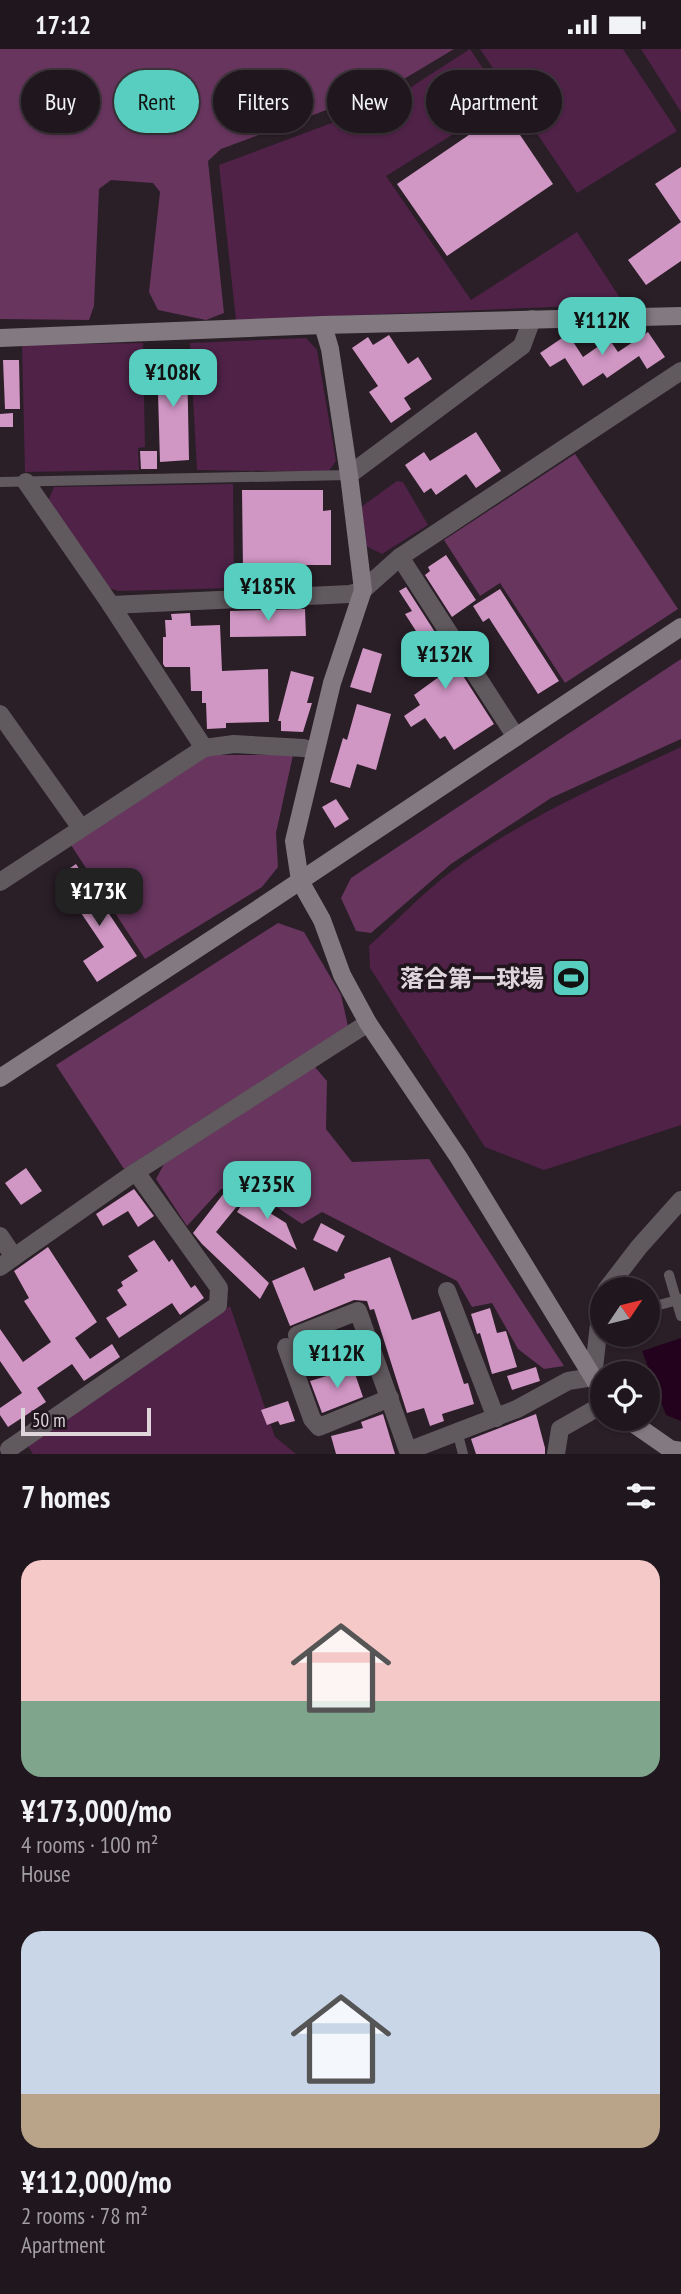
<!DOCTYPE html>
<html lang="en">
<head>
<meta charset="utf-8">
<style>
	body { margin:0; font-family:"PT Sans Narrow","Noto Sans JP",sans-serif; background:#281f26; color:#f1f3f6; height:100vh; display:flex; flex-direction:column; font-size:26px; white-space:nowrap }
	* { box-sizing:border-box; margin:0 }
	p { font-size:23px; color:#a29fa4 }
	.icon { flex:none; width:38px; height:38px; fill:none; stroke:currentColor; stroke-width:2; stroke-linecap:round; stroke-linejoin:round }
	.map { position:relative; height:1405px; overflow:hidden }
	.side { display:flex; flex-direction:column; background:#20161d; flex:1 }
	.side>* { flex:none }
	.hud { position:absolute; left:21px; top:21px; width:640px; height:63px; display:flex; gap:14px }
	.needle { width:46px; rotate:55deg }
	.fabs { position:absolute; left:590px; top:1228px; display:grid; gap:14px }
	.fabs a { display:grid; place-items:center; width:70px; height:70px; border-radius:50%; background:#20161d; box-shadow:0 2px 5px #0004,0 0 0 2px #3d353b; font-size:35px }
	.scale { position:absolute; left:21px; bottom:18px; width:130px; box-sizing:border-box; padding-left:7px; border:4px solid #dfd6dc; border-top:0; font-size:19px; line-height:24px; white-space:nowrap; color:#dfd6dc; -webkit-text-stroke:5px #20141d; paint-order:stroke }
	.price { position:absolute; translate:-50% -60px; padding:0 16px; border-radius:14px; background:#58cec0; color:#111; font-size:23px; line-height:46px; filter:drop-shadow(0 2px 4px #0008) }
	.price::after { content:''; position:absolute; left:50%; top:42px; width:21px; height:16px; margin-left:-10px; background:inherit; clip-path:polygon(0 0,100% 0,50% 100%) }
	.price.selected { background:#222; color:#fff }
	ul { padding:0; list-style:none }
	li { display:grid; align-content:center; gap:14px; height:371px; padding:0 21px }
	li span { display:grid; place-items:center; height:217px; border-radius:21px; color:#555 }
	li>.icon { margin-inline-start:auto }
	span .icon { width:126px; height:126px; fill:#fffc; stroke-width:1 }
	li b { font-size:30px }
	h2 { display:flex; justify-content:space-between; align-items:center; height:84px; padding:0 21px; font-size:30px }
	.chip { padding:0 24px; border-radius:32px; background:#20161d; box-shadow:0 2px 5px #0004,0 0 0 2px #3d353b; font-size:24px; line-height:63px }
	.chip.selected { background:#58cec0; color:#111 }
	.status { display:flex; justify-content:space-between; align-items:center; height:49px; padding:0 35px; background:#20161d; direction:ltr }
	.status svg { height:19px; fill:currentColor }
	.map>svg:first-child { display:block }
	.green { fill:#502248 }
	.forest { fill:#67355e }
	.water { fill:#23021e }
	.building { fill:#d096c4 }
	.lines { fill:none; stroke-linecap:round; stroke-linejoin:round }
	.lane { stroke:#605a5e; stroke-width:10 }
	.street { stroke:#605a5e; stroke-width:18 }
	.secondary { stroke:#837980; stroke-width:18 }
	.labels { text-anchor:middle; dominant-baseline:central; stroke-width:7; stroke-linejoin:round; paint-order:stroke }
	.poi-label { font-size:24px; font-weight:bold; fill:#dfd6dc; stroke:#20141d; text-anchor:end }
</style>
</head>
<body>
<div class="status"><b>17:12</b><svg viewBox="0 0 49 12"><path d="M0 12V9h3v3zM5 12V6h3v6zM10 12V3h3v9zM15 12V0h3v12zM26 1h20v11H26zM47 4h2v5h-2z"/></svg></div>
<div class="map">
<svg width="681" height="1405" viewBox="0 0 681 1405">
	<rect width="100%" height="100%" fill="#2a1e27"/>
	<g class="green">
		<path d="M470 0 505 53 386 127 471 251 577 183 624 255 236 271 219 116 388 53Z"/>
		<path d="M480 0H623L677 82 577 144Z"/>
		<path d="M641 0H681V63Z"/>
		<path d="M306 289 317 301 336 412 328 423 197 421 190 294Z"/>
		<path d="M143 294 145 398 138 399 139 421 25 423 22 296Z"/>
		<path d="M397 432 403 433 428 476 382 505 366 497 361 458Z"/>
		<path d="M233 435 234 539 119 542 101 537 48 452 54 438Z"/>
		<path d="M681 698V1076L544 1121 485 1098 370 919 369 897C396 873 422 844 452 822 522 770 602 735 681 698Z"/>
		<path d="M230 1257 275 1388 296 1405H33L27 1396Z"/>
	</g>
	<g class="forest">
		<path d="M0 0H454L394 36 221 100 208 112 224 264 206 271 158 261 149 243 160 143 153 134 111 131 99 140 94 257 89 271 0 270Z"/>
		<path d="M575 405 678 560 565 634 500 534 480 547 444 491Z"/>
		<path d="M681 610V690L551 749 451 815 371 884 356 882 341 849 351 829Z"/>
		<path d="M207 706H293L276 784 278 818 262 838 145 910 71 796Z"/>
		<path d="M278 874 304 883 341 946 348 977 124 1120 56 1016Z"/>
		<path d="M315 1018 327 1032 326 1080 352 1113 429 1110 564 1317 544 1320 518 1300 492 1254 472 1258 457 1232 322 1163 302 1175 247 1138 221 1140 187 1177 156 1130 164 1115Z"/>
	</g>
	<path class="water" d="M681 1289V1372L666 1366 642 1302Z"/>
	<g class="building">
		<path d="M504 62 553 135 447 207 397 135Z"/>
		<path d="M681 118V212L646 236 628 211 681 173 655 135Z"/>
		<path d="M648 283 665 308 647 320 639 307 607 329 603 324 583 337 565 309 550 318 540 304 568 285 583 308 609 290 618 303Z"/>
		<path d="M389 286 408 315 418 308 432 330 404 349 411 360 391 374 369 343 378 337 352 299 368 288 373 296Z"/>
		<path d="M187 308 189 411 160 413 157 309Z"/>
		<path d="M3 311H19L20 360H5Z"/>
		<path d="M13 364V378H0V365Z"/>
		<path d="M476 383 501 422 476 439 466 425 436 446 431 439 424 444 405 416 424 403 430 412Z"/>
		<path d="M140 402H157V420H141Z"/>
		<path d="M242 441H323V462L331 461V516H273V521H243Z"/>
		<path d="M446 506 476 551 452 568 425 526 430 522 428 518Z"/>
		<path d="M406 538 494 675 454 701 445 687 440 690 425 669 411 678 404 667 420 656 414 646 447 622 428 594 425 596 405 565 412 562 399 542Z"/>
		<path d="M500 540 559 632 538 645 489 569 483 573 473 557Z"/>
		<path d="M305 560 306 587 230 588V562Z"/>
		<path d="M190 564 191 577 220 576 222 622 268 620 269 673 226 674V679L207 680 206 654H202V642H191L190 618H165L163 615V588H166L165 571H172L171 565Z"/>
		<path d="M363 599 382 605 371 644 350 638Z"/>
		<path d="M291 622 314 628 307 654H312L303 683 281 682V672H278Z"/>
		<path d="M357 655 391 665 376 721 357 715 350 739 330 733 343 689 347 691Z"/>
		<path d="M336 750 349 770 335 779 322 758Z"/>
		<path d="M76 815 137 907 97 933 83 912 104 898 77 858 81 855 61 825Z"/>
		<path d="M26 1119 42 1142 21 1156 5 1134Z"/>
		<path d="M134 1140 154 1167 138 1178 128 1162 103 1177 96 1165Z"/>
		<path d="M224 1144 238 1156 216 1183 269 1234 260 1250 202 1195 193 1184Z"/>
		<path d="M246 1149 286 1174 297 1201 237 1163Z"/>
		<path d="M321 1174 345 1187 337 1203 313 1191Z"/>
		<path d="M154 1191 169 1213 172 1210 191 1239 195 1236 204 1249 180 1266 172 1254 119 1289 106 1269 127 1256 117 1241 123 1237 121 1233 138 1222 128 1207Z"/>
		<path d="M48 1198 97 1273 75 1289 90 1310 112 1295 120 1308 84 1332 72 1315 37 1339 46 1353 8 1378 0 1366V1359L22 1344 0 1312V1280L23 1313 51 1293 24 1252 29 1249 14 1222Z"/>
		<path d="M390 1208 412 1271 440 1262 464 1335 468 1334 474 1355 442 1365 444 1372 430 1377 424 1359 407 1364 374 1260 370 1261 367 1252 354 1251 290 1277 272 1232 304 1218 314 1242 345 1229 344 1225Z"/>
		<path d="M490 1259 497 1284 506 1282 517 1318 492 1325 480 1284 477 1285 471 1265Z"/>
		<path d="M536 1318 540 1332 512 1341 507 1327Z"/>
		<path d="M353 1319 363 1348 322 1364 310 1332Z"/>
		<path d="M288 1352 295 1372 280 1376 278 1372 267 1376 261 1361Z"/>
		<path d="M383 1365 395 1405H336L331 1387 363 1379 361 1373Z"/>
		<path d="M536 1365 545 1399V1405H476L471 1390Z"/>
	</g>
	<g class="lines">
		<g class="lane">
			<path d="M0 433 349 426"/>
			<path d="M669 1226 681 1267"/>
			<path d="M648 1259 681 1250"/>
			<path d="M457 1382 463 1405"/>
		</g>
		<g class="street">
			<path d="M349 426 522 297 532 270"/>
			<path d="M26 433 111 556 204 699"/>
			<path d="M400 508 516 688"/>
			<path d="M111 556 350 545 363 541 400 508 681 322"/>
			<path d="M0 665 81 779"/>
			<path d="M0 833 204 699 234 695 304 699 314 702"/>
			<path d="M0 1187 14 1208 0 1218"/>
			<path d="M14 1208 131 1126 368 974"/>
			<path d="M606 1241 639 1198 681 1151"/>
			<path d="M447 1242 496 1369"/>
			<path d="M297 1286 358 1262 408 1402 517 1360 568 1332 593 1328 602 1249"/>
			<path d="M286 1298 312 1370 319 1378 390 1349"/>
			<path d="M9 1400 218 1256 219 1239 136 1123"/>
			<path d="M556 1405 560 1380 602 1356"/>
		</g>
		<g class="secondary">
			<path d="M323 276 330 300 349 426 363 541 332 634 294 792 300 832 322 871 342 926 368 974 459 1109 602 1343"/>
			<path d="M0 289 323 276 681 267"/>
			<path d="M0 1029 258 860 681 578"/>
			<path d="M627 1370 670 1400 681 1402"/>
		</g>
	</g>
	<defs>
		<g id="stadium-square" transform="scale(2.0125)"><rect x="-9" y="-9" width="18" height="18" rx="4" fill="#58cec0" stroke="#20141d"/><path d="M0-5a6.5 5 0 1 0 0 10a6.5 5 0 1 0 0-10ZM-3.5-1.8h7v3.6h-7Z" fill="#111"/></g>
	</defs>
	<g fill-rule="evenodd">
		<use href="#stadium-square" x="571" y="929"/>
	</g>
	<g class="labels">
		<g class="poi-label">
			<text x="544" y="929">落合第一球場</text>
		</g>
	</g>
</svg>
<div class="fabs">
<a><svg class="needle" viewBox="-14 -14 28 28"><path d="M0-13l5 13h-10z" fill="#e53935"/><path d="M0 13l5-13h-10z" fill="#a29fa4"/></svg></a>
<a><svg class="icon" aria-label="locate" viewBox="0 0 24 24"><circle cx="12" cy="12" r="6"/><path d="M12 2v4M12 18v4M2 12h4M18 12h4"/></svg></a>
</div>
<div class="scale">50 m</div>
<b class="price" style="left:602px;top:308px">¥112K</b>
<b class="price" style="left:173px;top:360px">¥108K</b>
<b class="price" style="left:268px;top:574px">¥185K</b>
<b class="price" style="left:445px;top:642px">¥132K</b>
<b class="price selected" style="left:99px;top:879px">¥173K</b>
<b class="price" style="left:267px;top:1172px">¥235K</b>
<b class="price" style="left:337px;top:1341px">¥112K</b>
<div class="hud">
<a class="chip">Buy</a>
<a class="chip selected">Rent</a>
<a class="chip">Filters</a>
<a class="chip">New</a>
<a class="chip">Apartment</a>
</div>
</div>
<section class="side">
<h2>7 homes<svg class="icon" aria-label="filters" viewBox="0 0 24 24"><path d="M4 7h16M4 17h16"/><circle cx="9" cy="7" r="2"/><circle cx="15" cy="17" r="2"/></svg></h2>
<ul>
<li><span style="background:linear-gradient(#f6c9c9 65%,#7fa58c 0)"><svg class="icon" aria-label="home" viewBox="0 0 24 24"><path d="M3 11l9-7 9 7M6 9v11h12V9"/></svg></span><div><b>¥173,000/mo</b><p>4 rooms · 100 m²</p><p>House</p></div></li>
<li><span style="background:linear-gradient(#c9d6e8 75%,#b9a48a 0)"><svg class="icon" aria-label="home" viewBox="0 0 24 24"><path d="M3 11l9-7 9 7M6 9v11h12V9"/></svg></span><div><b>¥112,000/mo</b><p>2 rooms · 78 m²</p><p>Apartment</p></div></li>
</ul>
</section>
</body>
</html>
